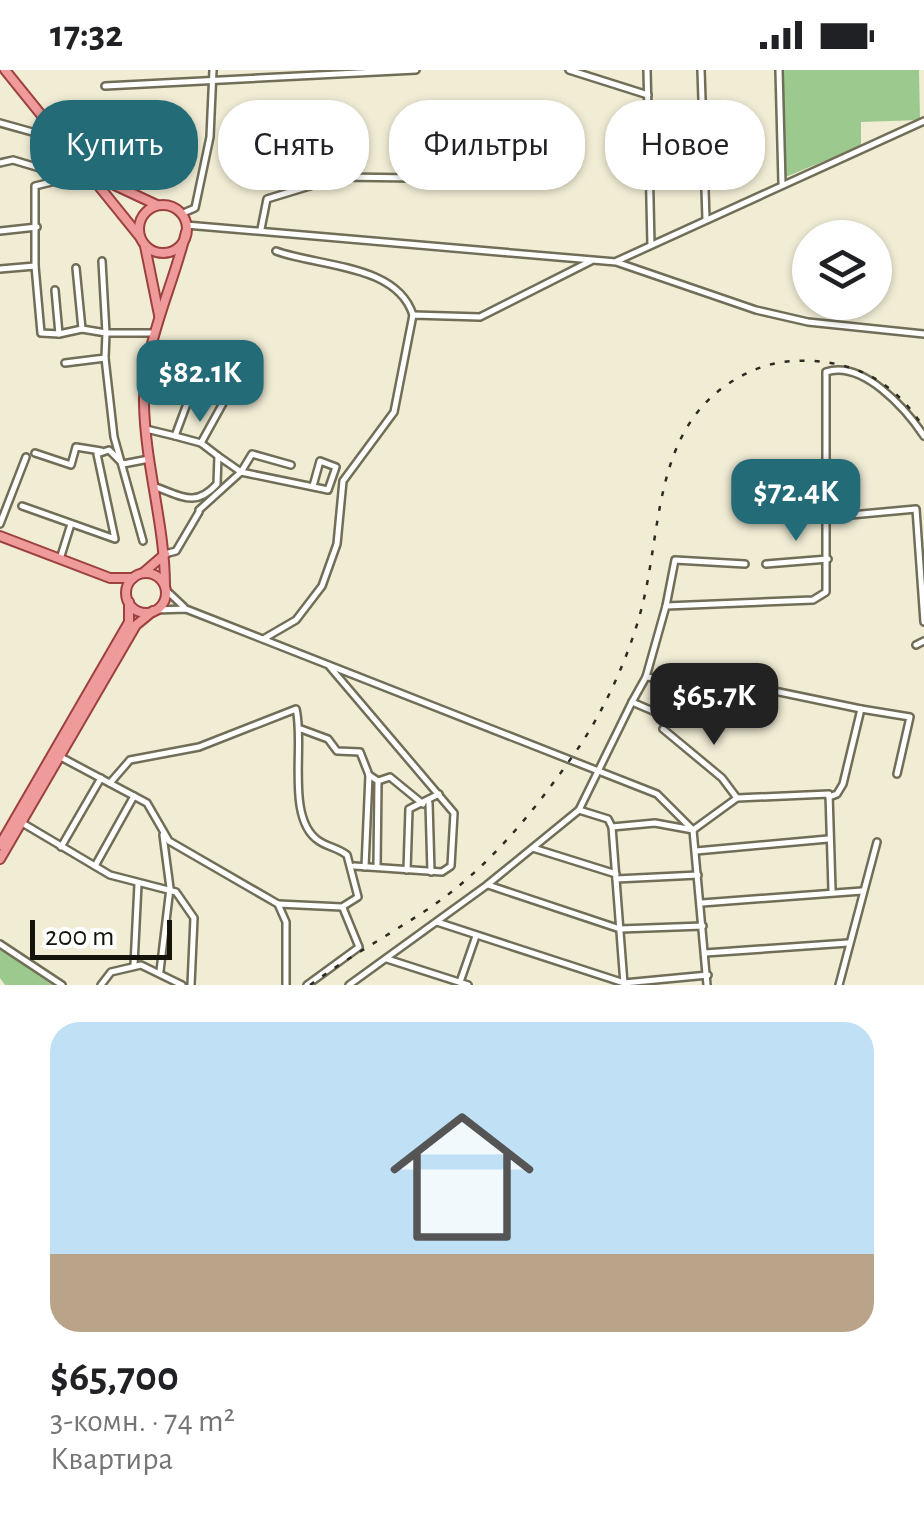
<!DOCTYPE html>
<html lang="ru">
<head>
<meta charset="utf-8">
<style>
	body { margin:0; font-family:"Alegreya Sans",sans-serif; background:#f2f2f2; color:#202124; height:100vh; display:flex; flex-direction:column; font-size:38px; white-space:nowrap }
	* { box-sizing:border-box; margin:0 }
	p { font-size:32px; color:#757577 }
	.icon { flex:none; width:55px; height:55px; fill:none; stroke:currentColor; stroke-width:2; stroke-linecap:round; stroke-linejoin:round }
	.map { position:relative; height:915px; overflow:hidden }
	.panel { display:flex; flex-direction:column; background:#fff; flex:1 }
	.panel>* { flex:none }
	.guide { position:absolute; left:30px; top:30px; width:865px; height:90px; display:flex; gap:20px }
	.tools { position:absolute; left:792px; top:150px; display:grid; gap:20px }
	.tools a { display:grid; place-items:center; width:100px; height:100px; border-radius:50%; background:#fff; box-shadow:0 2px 8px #0004; font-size:50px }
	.scale { position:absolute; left:30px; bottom:25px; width:142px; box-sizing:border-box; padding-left:10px; border:5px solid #15140b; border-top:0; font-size:28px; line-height:35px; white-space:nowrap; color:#15140b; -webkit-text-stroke:8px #fff; paint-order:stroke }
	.price { position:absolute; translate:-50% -85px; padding:0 22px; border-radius:20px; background:#236c77; color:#fff; font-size:32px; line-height:65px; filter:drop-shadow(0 2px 5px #0008) }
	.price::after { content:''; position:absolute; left:50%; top:60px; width:30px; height:22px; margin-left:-15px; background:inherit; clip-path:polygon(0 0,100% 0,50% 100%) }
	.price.selected { background:#222; color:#fff }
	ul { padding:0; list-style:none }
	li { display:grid; align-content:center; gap:20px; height:530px; padding:0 50px }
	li+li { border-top:2px solid #e0e0e0 }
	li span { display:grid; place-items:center; height:310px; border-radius:30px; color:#555 }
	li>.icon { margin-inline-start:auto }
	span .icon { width:180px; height:180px; fill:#fffc; stroke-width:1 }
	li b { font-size:42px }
	.chip { padding:0 35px; border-radius:40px; background:#fff; box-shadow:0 2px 8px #0004; font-size:35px; line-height:90px }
	.chip.selected { background:#236c77; color:#fff }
	.status { display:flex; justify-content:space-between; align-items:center; height:70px; padding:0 50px; background:#fff; direction:ltr }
	.status svg { height:28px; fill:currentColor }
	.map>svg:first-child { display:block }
	.green { fill:#9cc98d }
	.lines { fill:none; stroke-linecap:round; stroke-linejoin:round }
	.minor-casing { stroke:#716e58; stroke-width:10 }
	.major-casing { stroke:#9c413e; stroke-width:12 }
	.minor { stroke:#fff; stroke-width:5 }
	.major { stroke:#ef9b9b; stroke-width:8 }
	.rail { stroke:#2d2c21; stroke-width:2.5; stroke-dasharray:5 10; stroke-linecap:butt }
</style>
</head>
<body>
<div class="status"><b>17:32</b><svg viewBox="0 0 49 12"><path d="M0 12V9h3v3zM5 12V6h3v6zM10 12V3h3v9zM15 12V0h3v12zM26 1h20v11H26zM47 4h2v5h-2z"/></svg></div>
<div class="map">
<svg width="924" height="915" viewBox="0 0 924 915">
	<rect width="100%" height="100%" fill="#f1edd5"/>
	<g class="green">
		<path d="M782 0H919L920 50 861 52V76L783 108Z"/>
		<path d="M0 878 54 915H5L0 908Z"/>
	</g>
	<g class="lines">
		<g class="minor-casing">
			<g id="minor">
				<path d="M569 0 648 25"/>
				<path d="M647 0 651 175"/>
				<path d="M701 0 706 149"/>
				<path d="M779 0 782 113"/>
				<path d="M105 16 416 0"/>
				<path d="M0 53 61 70"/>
				<path d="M0 93 13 90 70 107"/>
				<path d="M181 144 195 138 210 67 213 0"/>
				<path d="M186 155 616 192 756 240 808 252 924 264"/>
				<path d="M261 159 267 129 339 107 497 109 574 100"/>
				<path d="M0 161 37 157"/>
				<path d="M276 181C320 197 397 194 413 245"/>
				<path d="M102 191 106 263H153"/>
				<path d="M617 191 924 51"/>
				<path d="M35 196 41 263 59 264"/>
				<path d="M0 199 35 196V116L89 103"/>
				<path d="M55 220 59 264 82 259"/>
				<path d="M105 288 114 367 143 471"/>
				<path d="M65 293 105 288 106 263 82 259 76 198"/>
				<path d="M146 359 175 366 188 331V284"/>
				<path d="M201 373 227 326"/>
				<path d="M35 383 71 395 76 377 101 381"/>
				<path d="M218 386 241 402 252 384 291 395"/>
				<path d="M153 416C180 425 194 439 217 414L218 386 201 373 175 366"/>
				<path d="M22 436 115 469 97 384 109 380 123 394 149 389"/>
				<path d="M199 440 241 402 328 420 336 397 320 391 313 416"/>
				<path d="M829 447 916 439 924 552"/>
				<path d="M0 454 26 387"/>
				<path d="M165 484 176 481 199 442"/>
				<path d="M60 489 71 454"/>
				<path d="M766 494 828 489"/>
				<path d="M166 520 184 537"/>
				<path d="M666 536 675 490 745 494"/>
				<path d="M155 540 186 539 657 724 693 760 707 915"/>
				<path d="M265 568 296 550 322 516 337 474 343 411 394 342 413 245 480 247 591 191"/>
				<path d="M916 575 924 571"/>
				<path d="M330 597 454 743 451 796 442 802 354 796"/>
				<path d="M646 607 666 536 813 530 826 522V302C863 290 906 339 924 366"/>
				<path d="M755 617 861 639"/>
				<path d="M632 632 646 607 731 617"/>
				<path d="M301 659 328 669 337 681 360 682 369 705 378 711 377 797"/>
				<path d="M663 659 722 708 737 728"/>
				<path d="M57 685 147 733 169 771 278 834 286 852V915"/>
				<path d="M378 711 390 707 423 734"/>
				<path d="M110 713 130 690 199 677 296 639C305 674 285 749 319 771 328 777 338 778 347 785L358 827 342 837 278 834"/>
				<path d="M829 727 837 724 843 714 861 639 910 647 897 704"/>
				<path d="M429 733 431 802"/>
				<path d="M579 740 608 749 612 757 624 914"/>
				<path d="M19 751 110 805 176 822 194 848 191 915"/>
				<path d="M612 757 655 753 693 760 737 728 829 724 832 820"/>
				<path d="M61 777 101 708"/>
				<path d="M533 778 616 804"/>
				<path d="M696 781 828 769"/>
				<path d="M95 796 134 726"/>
				<path d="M365 797 369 705"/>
				<path d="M407 800 409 739 439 724"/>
				<path d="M616 809 698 805"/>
				<path d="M488 815 620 859 703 856"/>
				<path d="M702 833 862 821"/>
				<path d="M437 852 624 913 708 905"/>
				<path d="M0 874 62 915"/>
				<path d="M705 883 848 873"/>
				<path d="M387 889 468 915"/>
				<path d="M134 895 138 814"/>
				<path d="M160 901 170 818 163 765"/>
				<path d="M460 912 476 866"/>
				<path d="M101 915 111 902 141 895 182 915"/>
				<path d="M307 915 359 877 343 838"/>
				<path d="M349 915 487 815 579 740 632 632 667 647"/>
				<path d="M839 915 877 772"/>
			</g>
		</g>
		<g class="major-casing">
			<g id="major">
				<path d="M5 0 140 167"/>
				<path d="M93 105 157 135"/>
				<circle cx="163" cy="159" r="24"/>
				<path d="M145 176 159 245"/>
				<path d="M0 466 110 508H133"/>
				<path d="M143 503 165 484"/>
				<circle cx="146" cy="523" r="20"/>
				<path d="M165 516C165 455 145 395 144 333 143 275 173 217 186 162"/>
				<path d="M0 775 129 552V532"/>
				<path d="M0 789 136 555 153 541"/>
			</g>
		</g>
		<use href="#minor" class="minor"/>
		<use href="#major" class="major"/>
		<path class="rail" d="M310 915C347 888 387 866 425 841 489 799 536 739 579 677 608 634 634 575 645 524 661 449 658 361 728 314 755 296 781 289 813 291 863 294 897 316 924 358"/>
	</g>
</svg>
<div class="tools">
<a><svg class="icon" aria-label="layers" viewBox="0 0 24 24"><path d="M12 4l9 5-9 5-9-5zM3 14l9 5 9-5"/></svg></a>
</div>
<div class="scale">200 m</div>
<b class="price" style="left:200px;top:355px">$82.1K</b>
<b class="price" style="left:796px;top:474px">$72.4K</b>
<b class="price selected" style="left:714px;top:678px">$65.7K</b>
<div class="guide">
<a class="chip selected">Купить</a>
<a class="chip">Снять</a>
<a class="chip">Фильтры</a>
<a class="chip">Новое</a>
</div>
</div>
<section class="panel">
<ul>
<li><span style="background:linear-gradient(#bfe0f5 75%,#b9a48a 0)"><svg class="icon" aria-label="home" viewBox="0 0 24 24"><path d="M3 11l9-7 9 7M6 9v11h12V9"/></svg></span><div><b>$65,700</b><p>3-комн. · 74 m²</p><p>Квартира</p></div></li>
</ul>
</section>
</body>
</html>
